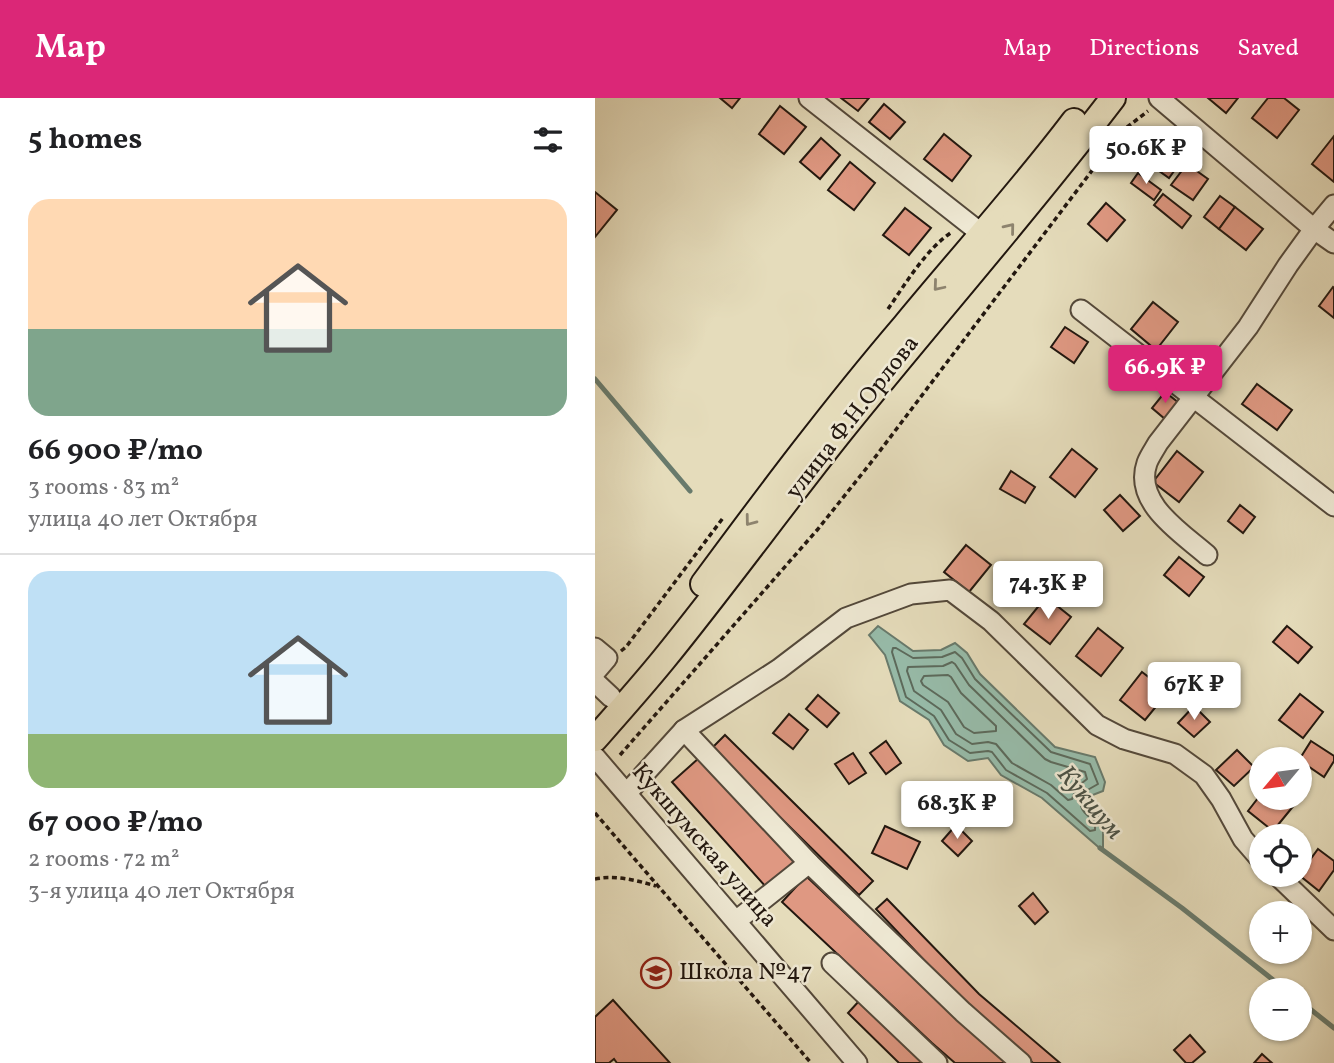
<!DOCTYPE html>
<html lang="en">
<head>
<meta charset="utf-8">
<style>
	body { margin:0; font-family:Vollkorn,serif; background:#f6f6f6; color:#202124; height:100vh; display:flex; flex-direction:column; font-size:26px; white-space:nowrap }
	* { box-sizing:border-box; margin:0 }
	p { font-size:23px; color:#757577 }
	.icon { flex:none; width:38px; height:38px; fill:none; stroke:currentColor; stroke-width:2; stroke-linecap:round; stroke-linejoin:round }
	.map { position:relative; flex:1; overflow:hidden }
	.panel { display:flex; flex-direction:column; background:#fff; width:595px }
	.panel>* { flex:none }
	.needle { width:46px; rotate:241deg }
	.fabs { position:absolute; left:654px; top:649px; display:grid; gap:14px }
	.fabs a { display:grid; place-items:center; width:63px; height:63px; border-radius:50%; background:#fff; box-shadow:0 2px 5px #0004; font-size:35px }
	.price { position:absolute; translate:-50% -60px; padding:0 16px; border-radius:7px; background:#fff; color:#222; font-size:23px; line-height:46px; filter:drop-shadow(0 2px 4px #0008) }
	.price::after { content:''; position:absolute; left:50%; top:42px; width:21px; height:16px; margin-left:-10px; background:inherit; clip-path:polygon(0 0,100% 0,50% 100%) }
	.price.selected { background:#db2777; color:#fff }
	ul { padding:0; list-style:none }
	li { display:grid; align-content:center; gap:14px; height:371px; padding:0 28px }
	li+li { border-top:2px solid #e0e0e0 }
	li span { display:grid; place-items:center; height:217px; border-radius:21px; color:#555 }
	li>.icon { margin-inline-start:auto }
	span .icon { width:126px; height:126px; fill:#fffc; stroke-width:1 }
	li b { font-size:30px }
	h2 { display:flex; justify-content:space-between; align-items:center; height:84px; padding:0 28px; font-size:30px }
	header { display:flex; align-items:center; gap:42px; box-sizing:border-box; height:98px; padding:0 35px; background:#db2777; color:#fff }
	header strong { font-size:33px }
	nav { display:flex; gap:38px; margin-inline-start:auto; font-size:24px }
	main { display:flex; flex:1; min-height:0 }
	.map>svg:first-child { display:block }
	.water { fill:#97bcaa; stroke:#687a6c; stroke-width:2 }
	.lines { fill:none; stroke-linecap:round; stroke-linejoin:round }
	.shore { stroke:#5c6a5c; stroke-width:2 }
	.stream { stroke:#687a6c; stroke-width:5 }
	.building { fill:#df9882; stroke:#22170f; stroke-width:2 }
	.minor-casing { stroke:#53483a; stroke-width:23 }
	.major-casing { stroke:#22170f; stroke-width:28 }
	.path { stroke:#22170f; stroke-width:3.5; stroke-dasharray:5 3.5; stroke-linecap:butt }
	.minor { stroke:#eee8d3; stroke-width:19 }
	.major { stroke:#e5dcbb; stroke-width:24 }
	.oneway { stroke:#8d836e }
	.labels { text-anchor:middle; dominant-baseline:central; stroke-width:5; stroke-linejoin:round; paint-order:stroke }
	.street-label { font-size:24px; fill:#22170f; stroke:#eee8d3 }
	.poi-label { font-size:24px; fill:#22170f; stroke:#eee8d3; text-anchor:start }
	.water-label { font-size:26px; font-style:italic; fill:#4b5145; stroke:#eee8d3 }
</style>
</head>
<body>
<header>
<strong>Map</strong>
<nav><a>Map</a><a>Directions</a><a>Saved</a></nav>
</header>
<main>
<section class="panel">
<h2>5 homes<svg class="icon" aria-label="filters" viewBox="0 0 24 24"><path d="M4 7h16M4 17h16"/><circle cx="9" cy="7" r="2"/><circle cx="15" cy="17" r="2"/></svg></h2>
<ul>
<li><span style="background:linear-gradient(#ffd9b3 60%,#7fa58c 0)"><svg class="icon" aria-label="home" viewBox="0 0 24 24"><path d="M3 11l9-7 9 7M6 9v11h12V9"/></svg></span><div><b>66 900 ₽/mo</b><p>3 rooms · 83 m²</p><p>улица 40 лет Октября</p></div></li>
<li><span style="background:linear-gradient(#bfe0f5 75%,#8fb573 0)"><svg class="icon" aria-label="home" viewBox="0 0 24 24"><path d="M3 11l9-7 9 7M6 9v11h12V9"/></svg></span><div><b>67 000 ₽/mo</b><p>2 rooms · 72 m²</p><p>3-я улица 40 лет Октября</p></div></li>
</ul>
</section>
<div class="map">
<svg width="739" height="965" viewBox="0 0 739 965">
	<rect width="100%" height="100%" fill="#e5dcbb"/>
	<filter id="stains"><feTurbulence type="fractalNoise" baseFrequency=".00286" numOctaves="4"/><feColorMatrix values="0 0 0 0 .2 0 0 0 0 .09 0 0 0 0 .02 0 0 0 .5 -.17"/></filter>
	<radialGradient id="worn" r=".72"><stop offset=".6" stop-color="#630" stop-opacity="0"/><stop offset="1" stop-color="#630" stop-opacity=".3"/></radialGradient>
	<path class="water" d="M283 528 318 553 346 552 360 545 372 555 385 576 460 649 500 659 510 684 508 693 495 698 492 708 508 721V753L447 700 406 677 393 660 373 663 349 647 334 622 305 603 290 557 274 537Z"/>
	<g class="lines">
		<g class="shore">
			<path d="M298 550H301L318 560 347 559 360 554 367 560 380 581 456 654 495 666 503 686 489 694C482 712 488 713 500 724V732L495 733 452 695 411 672 397 654 393 653 375 655 354 642 339 618 311 599 297 554Z"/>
			<path d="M357 564 360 566 374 587 450 661 456 664 490 674 492 681 482 689 477 701 473 702 456 687 417 665 401 646 393 644 377 646 361 636 346 612 319 593 312 573 313 569 348 568Z"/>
			<path d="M353 577 356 579 366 595 401 628V633L379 635 369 629 353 604 328 587 326 583 329 578Z"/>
		</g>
		<g class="stream">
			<path d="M0 281 95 393"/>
			<path d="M505 750 587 810 691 892"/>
			<path d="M705 903 739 930"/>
		</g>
	</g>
	<g class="building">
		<path d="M125 0H145L137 10Z"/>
		<path d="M246 0H274L263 13Z"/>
		<path d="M613 0H643L631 15Z"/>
		<path d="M673 0H689L704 12 682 40 657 20Z"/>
		<path d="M289 6 310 24 295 41 274 24Z"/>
		<path d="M185 8 211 29 189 56 164 36Z"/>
		<path d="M349 36 376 58 357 83 329 61Z"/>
		<path d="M739 38V84L717 66Z"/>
		<path d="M226 40 245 57 225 81 205 64Z"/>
		<path d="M567 47 587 62 574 80 553 65Z"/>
		<path d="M255 64 280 85 259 112 233 92Z"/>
		<path d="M592 66 613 81 598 102 576 87Z"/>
		<path d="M543 75 566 92 559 102 536 85Z"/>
		<path d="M0 94 22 112 0 139Z"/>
		<path d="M568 96 596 118 587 130 559 107Z"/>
		<path d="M625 98 640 109 624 131 609 119Z"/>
		<path d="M511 105 530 122 512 143 493 126Z"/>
		<path d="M640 109 668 131 651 152 624 131Z"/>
		<path d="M310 110 336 130 314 157 288 137Z"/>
		<path d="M738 189 739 190V220L724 208Z"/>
		<path d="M558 204 583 224 561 252 536 231Z"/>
		<path d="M470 229 493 244 479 265 456 249Z"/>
		<path d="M662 286 697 312 682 332 647 306Z"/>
		<path d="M570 294 584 305 570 321 557 310Z"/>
		<path d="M477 351 502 371 480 399 455 379Z"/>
		<path d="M582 353 608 374 584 404 558 384Z"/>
		<path d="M416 373 440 389 430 405 405 391Z"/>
		<path d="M525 397 545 418 528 433 509 412Z"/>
		<path d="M645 407 660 419 648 435 633 423Z"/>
		<path d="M371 447 396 467 374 494 349 474Z"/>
		<path d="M584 459 609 479 594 498 569 477Z"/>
		<path d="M451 499 476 519 455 546 429 526Z"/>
		<path d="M692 528 717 549 703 565 678 544Z"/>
		<path d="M503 530 528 550 506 578 481 558Z"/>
		<path d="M547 574 573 594 550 622 525 602Z"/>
		<path d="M705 596 728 614 708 640 684 622Z"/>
		<path d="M223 597 244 615 232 629 211 611Z"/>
		<path d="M599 608 615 624 599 639 583 625Z"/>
		<path d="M194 616 213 632 198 651 178 635Z"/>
		<path d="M130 637 278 783 264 797 116 651Z"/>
		<path d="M291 643 306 665 291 676 275 655Z"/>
		<path d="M716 643 739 658V663L729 679 704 662Z"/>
		<path d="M642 652 659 669 639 688 621 672Z"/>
		<path d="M258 655 271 675 254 686 240 666Z"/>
		<path d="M104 660 199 764 171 789 77 684Z"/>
		<path d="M667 695V700H693L700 706 678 733 653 713Z"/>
		<path d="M361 727 377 743 363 758 347 743Z"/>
		<path d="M290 728 325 744 312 771 277 755Z"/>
		<path d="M723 751 739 763V772L724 793 704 777Z"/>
		<path d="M211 778 363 922 414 965H360L337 945 187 804Z"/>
		<path d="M438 795 453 814 440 826 424 808Z"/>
		<path d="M292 801 384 896 465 965H438L374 910 281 811Z"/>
		<path d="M18 902 75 965H22L19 961 14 965H0V919Z"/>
		<path d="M265 902 330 965H304L253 915Z"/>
		<path d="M595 937 610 954 597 965H591L579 952Z"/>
		<path d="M667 956 677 965H659Z"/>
	</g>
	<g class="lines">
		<g class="minor-casing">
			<g id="minor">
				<path d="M214 0 387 136"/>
				<path d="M564 0 719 131 739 145"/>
				<path d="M486 212 739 408"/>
				<path d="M612 457C587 435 538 405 552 365 554 359 559 352 563 345L653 229 693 167 719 131 739 107"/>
				<path d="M0 550 12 560 0 574"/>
				<path d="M0 584 16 599"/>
				<path d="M89 632 214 765 368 914 426 965"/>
				<path d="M0 659 262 965"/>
				<path d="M32 695 89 632 184 571 251 520 316 496 355 492 396 523 502 627 529 641 580 656 609 677 626 701 648 741 667 763"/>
				<path d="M682 777 739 832"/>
				<path d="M141 823 214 765"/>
				<path d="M237 865 342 965"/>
			</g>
		</g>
		<g class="major-casing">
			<g id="major">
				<path d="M108 486C173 398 239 310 310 227 366 159 426 93 479 23"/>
				<path d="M0 641C23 615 47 588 69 561 130 486 187 407 247 332 337 220 431 114 518 0"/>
			</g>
		</g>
		<g class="path">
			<path d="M293 211C311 185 331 151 357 134"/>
			<path d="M26 553 31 549 128 420"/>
			<path d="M25 657 223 431 278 362 527 33 553 13"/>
			<path d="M0 715 216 965"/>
			<path d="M0 781C20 777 41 782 61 788"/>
		</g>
		<use href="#minor" class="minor"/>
		<use href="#major" class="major"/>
	</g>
	<defs><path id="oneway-chevron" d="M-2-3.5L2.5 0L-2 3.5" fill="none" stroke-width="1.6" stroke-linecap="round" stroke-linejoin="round" transform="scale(1.75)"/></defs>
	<g class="oneway">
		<use href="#oneway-chevron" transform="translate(415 130) rotate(-51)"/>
		<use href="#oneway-chevron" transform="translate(343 188) rotate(130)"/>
		<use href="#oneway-chevron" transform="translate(155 423) rotate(127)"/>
	</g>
	<defs>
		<g id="school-ring" transform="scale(1.575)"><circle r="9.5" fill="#eee8d3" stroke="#8f2418" stroke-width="1.5"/><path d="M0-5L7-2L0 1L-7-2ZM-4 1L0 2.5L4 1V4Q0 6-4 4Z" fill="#8f2418"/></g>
	</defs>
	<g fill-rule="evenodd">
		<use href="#school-ring" x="61" y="875"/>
	</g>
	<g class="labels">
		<g class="street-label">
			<text transform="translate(258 320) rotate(-52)">улица Ф.Н.Орлова</text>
			<text transform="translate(109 748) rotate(49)">Кукшумская улица</text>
		</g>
		<g class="poi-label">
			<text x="84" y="875">Школа №47</text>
		</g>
		<g class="water-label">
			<text transform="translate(495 705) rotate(50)">Кукшум</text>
		</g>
	</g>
	<rect width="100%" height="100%" filter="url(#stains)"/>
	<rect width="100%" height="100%" fill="url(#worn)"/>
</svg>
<div class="fabs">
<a><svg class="needle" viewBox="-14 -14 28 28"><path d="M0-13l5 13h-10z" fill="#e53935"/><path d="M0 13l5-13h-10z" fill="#757577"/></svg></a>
<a><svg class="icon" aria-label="locate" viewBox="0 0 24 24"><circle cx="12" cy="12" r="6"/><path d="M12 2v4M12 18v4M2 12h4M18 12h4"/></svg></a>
<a>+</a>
<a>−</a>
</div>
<b class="price" style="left:551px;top:88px">50.6K ₽</b>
<b class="price selected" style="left:570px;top:307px">66.9K ₽</b>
<b class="price" style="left:453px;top:523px">74.3K ₽</b>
<b class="price" style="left:599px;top:624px">67K ₽</b>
<b class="price" style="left:362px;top:743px">68.3K ₽</b>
</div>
</main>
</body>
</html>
